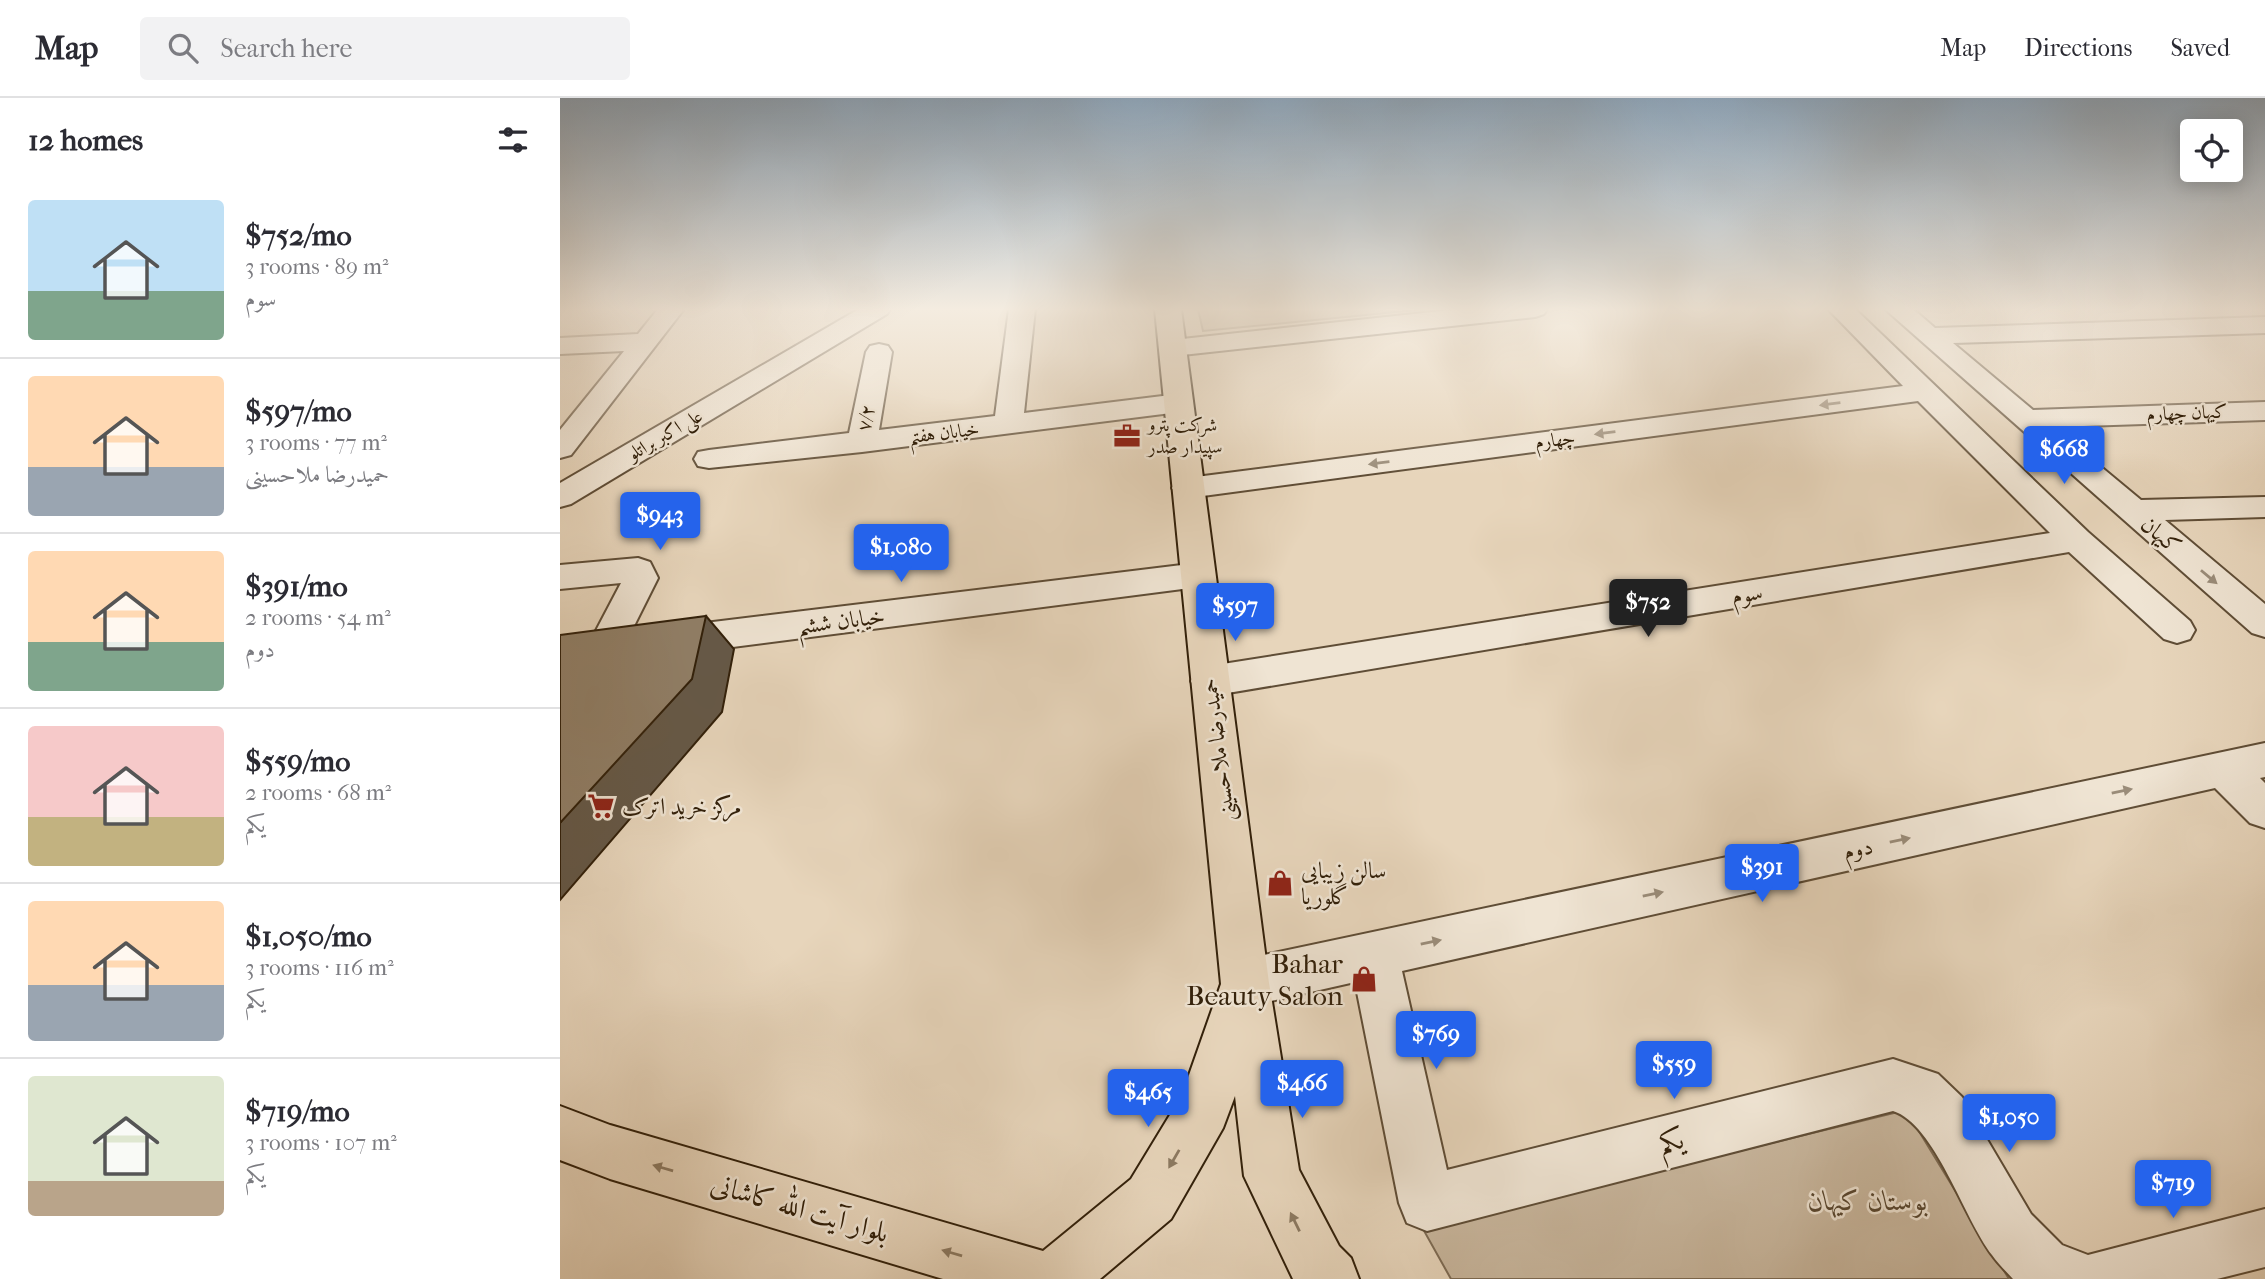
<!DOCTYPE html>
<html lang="en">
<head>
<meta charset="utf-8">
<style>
	body { margin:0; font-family:"IM FELL French Canon",Amiri,serif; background:#f2f2f3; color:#2b2b33; height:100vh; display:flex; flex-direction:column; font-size:26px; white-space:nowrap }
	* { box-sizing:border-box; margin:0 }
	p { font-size:23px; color:#7c7c81 }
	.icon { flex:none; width:38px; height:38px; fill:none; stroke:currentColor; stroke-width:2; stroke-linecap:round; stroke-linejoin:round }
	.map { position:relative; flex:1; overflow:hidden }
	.drawer { display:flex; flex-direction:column; background:#fff; width:560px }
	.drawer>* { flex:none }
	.tools { position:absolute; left:1620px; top:21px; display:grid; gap:14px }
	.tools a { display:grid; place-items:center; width:63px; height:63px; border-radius:7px; background:#fff; box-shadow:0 4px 18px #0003; font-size:35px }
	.price { position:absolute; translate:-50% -60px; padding:0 16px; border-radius:7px; background:#2563eb; color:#fff; font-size:23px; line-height:46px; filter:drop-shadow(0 2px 4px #0008) }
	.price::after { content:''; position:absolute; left:50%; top:42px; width:21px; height:16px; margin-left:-10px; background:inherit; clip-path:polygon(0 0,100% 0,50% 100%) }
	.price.active { background:#222; color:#fff }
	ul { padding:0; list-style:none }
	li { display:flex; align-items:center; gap:21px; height:175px; padding:0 28px }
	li+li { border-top:2px solid #e1e1e2 }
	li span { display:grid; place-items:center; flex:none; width:196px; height:140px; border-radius:7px; color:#555 }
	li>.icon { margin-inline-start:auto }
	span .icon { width:84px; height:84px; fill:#fffc; stroke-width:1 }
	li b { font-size:30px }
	h2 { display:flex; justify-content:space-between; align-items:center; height:84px; padding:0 28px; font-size:30px }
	header { display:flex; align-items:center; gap:42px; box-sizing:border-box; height:98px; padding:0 35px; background:#fff; border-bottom:2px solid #e1e1e2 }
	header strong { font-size:33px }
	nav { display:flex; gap:38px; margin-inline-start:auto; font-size:24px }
	.search { width:490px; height:63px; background:#f2f2f3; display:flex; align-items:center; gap:18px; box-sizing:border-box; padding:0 24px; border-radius:7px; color:#7c7c81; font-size:26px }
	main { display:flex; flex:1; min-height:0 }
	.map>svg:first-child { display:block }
	.green { fill:#c8b69d; stroke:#7d6b54; stroke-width:2 }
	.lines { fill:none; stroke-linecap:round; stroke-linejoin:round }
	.minor-casing { stroke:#5f4d36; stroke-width:4 }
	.major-casing { stroke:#32200a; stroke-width:4 }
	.minor { fill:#efe4d3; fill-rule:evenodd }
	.major { fill:#e7d5bb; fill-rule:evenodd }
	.shaded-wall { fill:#655847; stroke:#32200a; stroke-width:2 }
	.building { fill:#907e66; stroke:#32200a; stroke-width:2 }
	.oneway { fill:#9a8c79 }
	.oneway2 { fill:#8c7a62 }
	.labels { text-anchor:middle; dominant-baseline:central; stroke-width:5; stroke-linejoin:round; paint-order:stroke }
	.far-street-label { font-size:19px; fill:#32200a; stroke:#efe4d3 }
	.far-poi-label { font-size:19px; fill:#32200a; stroke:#efe4d3; text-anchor:start }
	.street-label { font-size:23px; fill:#32200a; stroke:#efe4d3 }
	.poi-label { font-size:23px; fill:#32200a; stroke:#efe4d3; text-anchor:start }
	.near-poi-label { font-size:28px; fill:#32200a; stroke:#efe4d3; text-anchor:end }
	.near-street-label { font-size:28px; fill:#32200a; stroke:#efe4d3 }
	.near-park-label { font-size:28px; font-style:italic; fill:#58462f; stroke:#efe4d3 }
</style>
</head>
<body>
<header>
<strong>Map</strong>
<div class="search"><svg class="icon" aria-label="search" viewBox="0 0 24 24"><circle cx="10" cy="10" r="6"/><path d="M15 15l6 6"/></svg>Search here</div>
<nav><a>Map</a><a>Directions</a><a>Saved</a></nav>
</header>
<main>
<section class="drawer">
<h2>12 homes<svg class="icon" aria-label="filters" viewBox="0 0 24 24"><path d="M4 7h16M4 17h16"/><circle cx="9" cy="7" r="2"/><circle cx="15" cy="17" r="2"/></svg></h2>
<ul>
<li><span style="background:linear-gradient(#bfe0f5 65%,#7fa58c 0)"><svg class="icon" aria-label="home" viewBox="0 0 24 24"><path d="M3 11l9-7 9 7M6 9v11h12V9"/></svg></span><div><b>$752/mo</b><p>3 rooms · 89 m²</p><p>سوم</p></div></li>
<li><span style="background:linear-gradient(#ffd9b3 65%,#9aa5b1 0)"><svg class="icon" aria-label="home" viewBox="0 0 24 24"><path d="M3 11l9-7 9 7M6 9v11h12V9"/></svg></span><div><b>$597/mo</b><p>3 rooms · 77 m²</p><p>حمیدرضا ملاحسینی</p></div></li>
<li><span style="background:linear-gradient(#ffd9b3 65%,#7fa58c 0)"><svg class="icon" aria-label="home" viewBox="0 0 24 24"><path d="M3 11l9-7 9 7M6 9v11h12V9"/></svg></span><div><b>$391/mo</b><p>2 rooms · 54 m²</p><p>دوم</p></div></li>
<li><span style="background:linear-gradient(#f6c9c9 65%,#c2b280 0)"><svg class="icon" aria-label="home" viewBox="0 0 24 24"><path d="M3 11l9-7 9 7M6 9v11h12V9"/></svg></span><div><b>$559/mo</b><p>2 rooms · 68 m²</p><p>یکم</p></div></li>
<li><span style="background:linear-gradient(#ffd9b3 60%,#9aa5b1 0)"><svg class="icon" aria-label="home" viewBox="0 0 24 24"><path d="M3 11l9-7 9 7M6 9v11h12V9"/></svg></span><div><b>$1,050/mo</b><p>3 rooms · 116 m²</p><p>یکم</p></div></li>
<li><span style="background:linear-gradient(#dfe7d0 75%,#b9a48a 0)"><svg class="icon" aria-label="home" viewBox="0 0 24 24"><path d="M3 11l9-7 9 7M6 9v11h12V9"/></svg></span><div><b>$719/mo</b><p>3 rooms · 107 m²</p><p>یکم</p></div></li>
</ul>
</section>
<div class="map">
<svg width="1705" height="1181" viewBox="0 0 1705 1181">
	<rect width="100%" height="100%" fill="#e7d5bb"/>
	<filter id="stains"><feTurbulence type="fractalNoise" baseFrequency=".00286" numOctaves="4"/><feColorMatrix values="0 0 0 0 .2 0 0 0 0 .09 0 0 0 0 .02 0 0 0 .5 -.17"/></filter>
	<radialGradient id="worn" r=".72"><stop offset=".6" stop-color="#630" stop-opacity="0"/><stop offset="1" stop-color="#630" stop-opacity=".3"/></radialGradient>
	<g class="green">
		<path d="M638 211H866L643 233Z"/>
		<path d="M1346 1012 1449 1181H891L863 1131Z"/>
	</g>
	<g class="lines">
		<g class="minor-casing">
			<g id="minor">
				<path d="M98 211H124L11 357 0 360V332L64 253 0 256V240L78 236Z"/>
				<path d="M299 211H330L327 216 11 406 0 409V385Z"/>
				<path d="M449 211H475L464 315 619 296 629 299 633 305 629 311 619 314 302 354 149 370 138 368 134 361 138 354 149 352 289 335 306 254 310 248 319 246 328 248 332 254 319 332 435 318Z"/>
				<path d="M900 211H987L984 216 975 219 613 258 604 256 600 250 604 244 613 242Z"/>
				<path d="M1268 211H1295L1528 434 1630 523 1635 532 1630 541 1617 545 1604 541 1509 454 650 598 636 593 631 583 636 573 650 568 1490 435 1358 303 628 400 617 397 612 390 617 383 628 380 1343 288Z"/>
				<path d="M1325 211H1353L1375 230 1705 219V235L1393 245 1473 312 1705 304V322L1493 329 1581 402 1705 399V419L1605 422 1705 506V539L1692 535Z"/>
				<path d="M78 460 90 464 98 480 71 534 638 465 650 469 655 477 650 485 638 489 48 565 35 561 29 551 30 544 61 485 0 491V467Z"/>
				<path d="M1705 645V679L1700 680 1705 685V730L1690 725 1655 690 842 873 887 1072 1333 961 1378 976 1402 999 1471 1116 1502 1147 1528 1157 1705 1111V1169L1657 1181H1453C1446 1173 1438 1166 1432 1157 1404 1121 1375 1026 1333 1013L867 1133 847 1125 839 1105 795 884 685 909 668 902 661 885 668 868 685 861Z"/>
			</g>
		</g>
		<g class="major-casing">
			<path id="major" d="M595 211H621L709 885 739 1072 779 1148 791 1160 799 1181H733L684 1078 675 998 663 1030 611 1121 540 1181H383L50 1081 0 1062V1008L50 1027 483 1153 571 1081 622 997 661 886Z"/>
		</g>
		<use href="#minor" class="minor"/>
		<use href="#major" class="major"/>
	</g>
	<path class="shaded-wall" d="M146 518 174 551 162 614 0 802V725Z"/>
	<path class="building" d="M146 518 132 581 0 725V537Z"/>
	<defs><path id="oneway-solid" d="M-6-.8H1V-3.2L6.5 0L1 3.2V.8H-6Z" transform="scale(1.75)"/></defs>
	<g class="oneway">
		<use href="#oneway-solid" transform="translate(1270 306) rotate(173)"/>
		<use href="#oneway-solid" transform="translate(1045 335) rotate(173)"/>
		<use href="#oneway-solid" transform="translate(819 365) rotate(173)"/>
		<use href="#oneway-solid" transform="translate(1649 479) rotate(40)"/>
		<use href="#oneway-solid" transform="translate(1562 693) rotate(-12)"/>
		<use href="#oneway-solid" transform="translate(1340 742) rotate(-12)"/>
		<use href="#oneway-solid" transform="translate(1093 796) rotate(-12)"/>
		<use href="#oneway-solid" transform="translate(871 844) rotate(-12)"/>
	</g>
	<g class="oneway2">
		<use href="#oneway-solid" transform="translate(614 1061) rotate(120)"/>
		<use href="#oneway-solid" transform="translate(103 1070) rotate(-164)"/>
		<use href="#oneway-solid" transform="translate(735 1124) rotate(-116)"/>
		<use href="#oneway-solid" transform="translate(392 1155) rotate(-164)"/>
	</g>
	<linearGradient id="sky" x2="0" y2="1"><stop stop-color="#8fa8be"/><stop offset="0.56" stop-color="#f4ece0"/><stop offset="1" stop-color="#f4ece0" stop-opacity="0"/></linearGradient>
	<rect width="1705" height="377" fill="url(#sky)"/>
	<defs>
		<g id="office-bare" transform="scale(2.1)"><path d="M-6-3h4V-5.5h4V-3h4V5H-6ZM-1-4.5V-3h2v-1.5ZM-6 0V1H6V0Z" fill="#8f2418" stroke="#efe4d3" stroke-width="2.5" paint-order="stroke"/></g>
		<g id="supermarket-bare" transform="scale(2.1)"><path d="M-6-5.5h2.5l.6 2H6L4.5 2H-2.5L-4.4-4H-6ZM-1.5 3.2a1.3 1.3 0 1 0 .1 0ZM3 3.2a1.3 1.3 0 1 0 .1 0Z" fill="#8f2418" stroke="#efe4d3" stroke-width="2.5" paint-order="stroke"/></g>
		<g id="shop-bare" transform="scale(2.1)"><path d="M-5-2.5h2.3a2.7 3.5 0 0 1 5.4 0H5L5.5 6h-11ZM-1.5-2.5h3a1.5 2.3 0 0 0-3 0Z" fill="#8f2418" stroke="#efe4d3" stroke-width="2.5" paint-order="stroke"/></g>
	</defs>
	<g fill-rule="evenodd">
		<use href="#office-bare" x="567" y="338"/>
		<use href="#supermarket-bare" x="41" y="708"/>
		<use href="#shop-bare" x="720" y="785"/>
		<use href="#shop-bare" x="804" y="881"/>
	</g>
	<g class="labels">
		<g class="far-street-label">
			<text transform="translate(1627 315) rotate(-2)">کیهان چهارم</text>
			<text transform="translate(306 320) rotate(-79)">۷/۲</text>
			<text transform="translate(384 335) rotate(-7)">خیابان هفتم</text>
			<text transform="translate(105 337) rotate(-30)">علی اکبر براتلو</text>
			<text transform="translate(995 342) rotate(-7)">چهارم</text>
		</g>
		<g class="far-poi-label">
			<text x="588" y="327">شرکت پترو<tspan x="588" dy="22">سپیدار صدر</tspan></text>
		</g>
		<g class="street-label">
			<text transform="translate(1601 437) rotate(40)">کیهان</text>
			<text transform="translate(1187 496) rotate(-9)">سوم</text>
			<text transform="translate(281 523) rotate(-7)">خیابان ششم</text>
			<text transform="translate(658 652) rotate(-97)">حمیدرضا ملاحسینی</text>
			<text transform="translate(1298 751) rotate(-12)">دوم</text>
		</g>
		<g class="poi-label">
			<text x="62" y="708">مرکز خرید اترک</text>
			<text x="741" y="772">سالن زیبایی<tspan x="741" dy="26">گلوريا</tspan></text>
		</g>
		<g class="near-poi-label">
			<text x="783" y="865">Bahar<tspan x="783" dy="32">Beauty Salon</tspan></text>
		</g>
		<g class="near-street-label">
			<text transform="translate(1111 1043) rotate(-14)">یکم</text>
			<text transform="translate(240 1110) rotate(16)">بلوار آیت الله کاشانی</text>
		</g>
		<g class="near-park-label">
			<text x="1308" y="1102">بوستان کیهان</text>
		</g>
	</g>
	<rect width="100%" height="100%" filter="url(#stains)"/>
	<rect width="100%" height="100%" fill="url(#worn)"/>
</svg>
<div class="tools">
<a><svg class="icon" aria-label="locate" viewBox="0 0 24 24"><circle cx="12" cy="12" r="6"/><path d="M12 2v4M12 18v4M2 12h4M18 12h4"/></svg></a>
</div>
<b class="price" style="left:1504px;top:388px">$668</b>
<b class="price" style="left:100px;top:454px">$943</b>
<b class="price" style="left:341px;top:486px">$1,080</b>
<b class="price active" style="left:1088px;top:541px">$752</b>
<b class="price" style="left:675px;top:545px">$597</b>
<b class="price" style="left:1202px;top:806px">$391</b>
<b class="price" style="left:876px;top:973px">$769</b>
<b class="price" style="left:1114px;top:1003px">$559</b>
<b class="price" style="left:742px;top:1022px">$466</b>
<b class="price" style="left:588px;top:1031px">$465</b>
<b class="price" style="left:1449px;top:1056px">$1,050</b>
<b class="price" style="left:1613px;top:1122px">$719</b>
</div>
</main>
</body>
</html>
